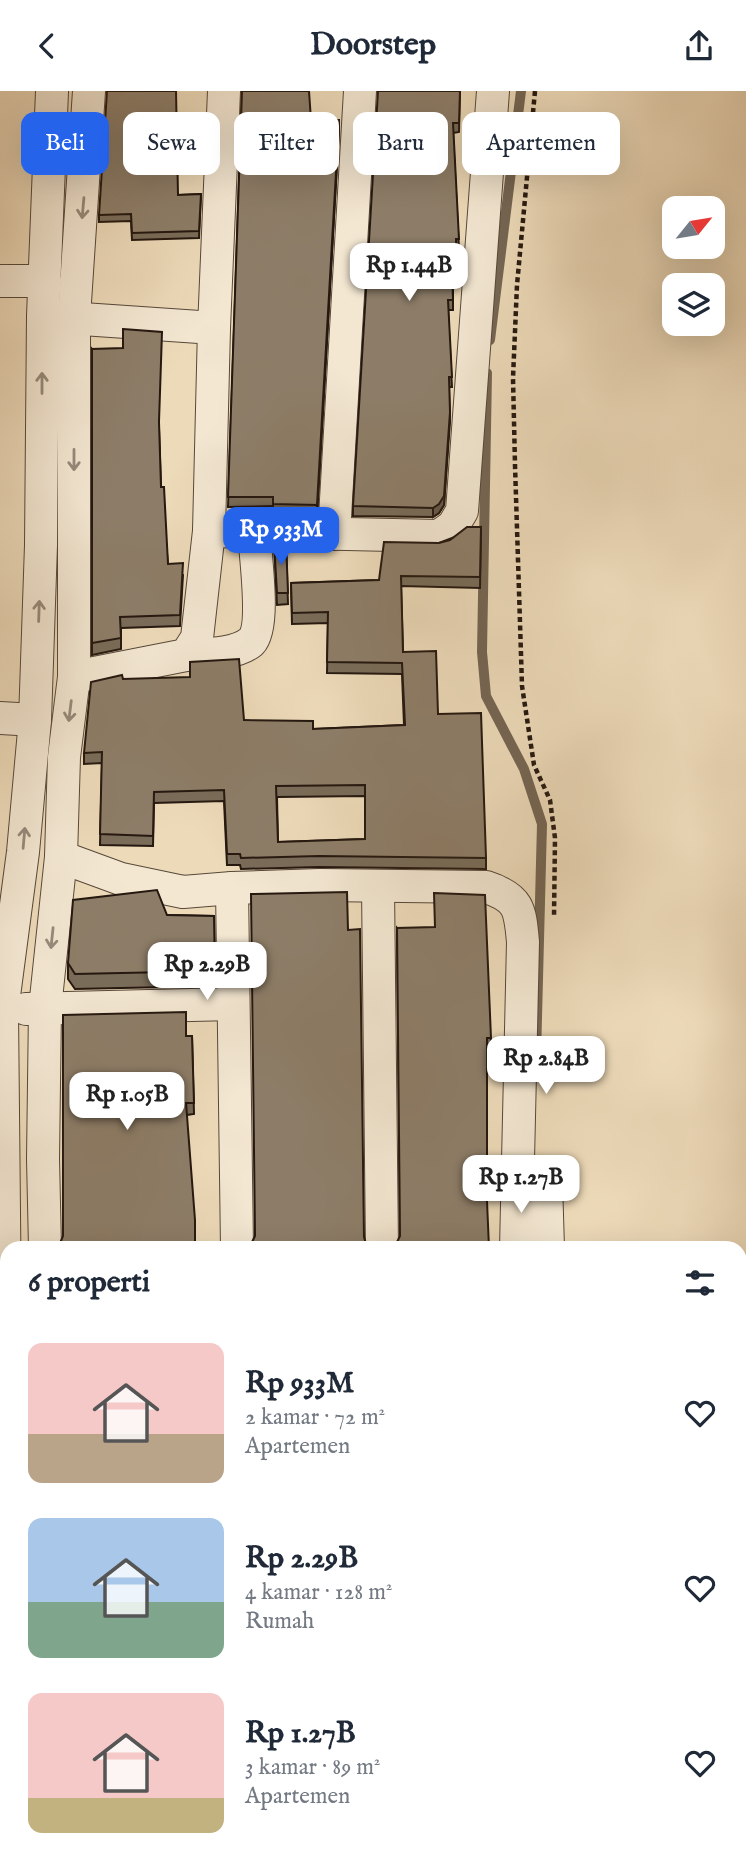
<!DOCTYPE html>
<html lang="id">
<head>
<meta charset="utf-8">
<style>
	body { margin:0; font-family:"IM FELL English",serif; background:#f2f2f3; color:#1f2937; height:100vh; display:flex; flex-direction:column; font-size:26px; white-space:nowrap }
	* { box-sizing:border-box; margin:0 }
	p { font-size:23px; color:#747a83 }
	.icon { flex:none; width:38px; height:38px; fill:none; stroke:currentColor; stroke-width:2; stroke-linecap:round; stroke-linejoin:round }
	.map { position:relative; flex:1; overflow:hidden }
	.details { position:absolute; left:0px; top:1150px; width:747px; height:625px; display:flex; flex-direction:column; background:#fff; border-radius:21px 21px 0 0; box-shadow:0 7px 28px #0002 }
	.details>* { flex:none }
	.guide { position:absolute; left:21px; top:21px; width:705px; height:63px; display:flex; gap:14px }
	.needle { width:46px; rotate:60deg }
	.buttons { position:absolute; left:662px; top:105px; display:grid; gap:14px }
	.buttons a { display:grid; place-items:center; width:63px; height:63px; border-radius:14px; background:#fff; box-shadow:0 7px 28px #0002; font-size:35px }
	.price { position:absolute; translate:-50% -60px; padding:0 16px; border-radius:14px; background:#fff; color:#222; font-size:23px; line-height:46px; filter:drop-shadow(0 2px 4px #0008) }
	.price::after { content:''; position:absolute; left:50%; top:42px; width:21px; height:16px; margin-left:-10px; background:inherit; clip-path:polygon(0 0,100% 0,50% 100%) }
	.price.on { background:#2563eb; color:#fff }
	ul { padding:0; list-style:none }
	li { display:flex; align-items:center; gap:21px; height:175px; padding:0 28px }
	li span { display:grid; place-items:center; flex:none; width:196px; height:140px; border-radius:14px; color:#555 }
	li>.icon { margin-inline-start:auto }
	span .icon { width:84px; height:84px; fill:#fffc; stroke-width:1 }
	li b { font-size:30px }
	h2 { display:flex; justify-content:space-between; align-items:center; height:84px; padding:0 28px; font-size:30px }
	.pill { padding:0 24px; border-radius:14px; background:#fff; box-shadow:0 7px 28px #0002; font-size:24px; line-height:63px }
	.pill.on { background:#2563eb; color:#fff }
	header { display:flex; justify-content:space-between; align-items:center; height:91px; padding:0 28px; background:#fff; font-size:32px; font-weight:800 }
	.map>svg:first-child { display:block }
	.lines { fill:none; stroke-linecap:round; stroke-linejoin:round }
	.stream { stroke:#746553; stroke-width:10 }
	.street-casing { stroke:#57483a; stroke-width:34 }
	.path { stroke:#251810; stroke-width:4.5; stroke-dasharray:5 3.5; stroke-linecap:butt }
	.street { stroke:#f3e7d2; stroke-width:32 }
	.wall { fill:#796c59; stroke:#251810; stroke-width:2; fill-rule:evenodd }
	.shaded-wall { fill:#635849; stroke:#251810; stroke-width:2 }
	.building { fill:#8d7d68; stroke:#251810; stroke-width:2; fill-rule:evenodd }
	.oneway { stroke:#968a7b }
</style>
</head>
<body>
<header><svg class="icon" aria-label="back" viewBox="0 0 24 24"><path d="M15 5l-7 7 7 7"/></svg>Doorstep<svg class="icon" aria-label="share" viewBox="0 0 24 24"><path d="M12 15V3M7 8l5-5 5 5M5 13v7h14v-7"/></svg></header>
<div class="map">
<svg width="746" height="1774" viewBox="0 0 746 1774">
	<rect width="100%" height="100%" fill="#eddab9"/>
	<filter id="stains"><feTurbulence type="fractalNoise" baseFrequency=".00286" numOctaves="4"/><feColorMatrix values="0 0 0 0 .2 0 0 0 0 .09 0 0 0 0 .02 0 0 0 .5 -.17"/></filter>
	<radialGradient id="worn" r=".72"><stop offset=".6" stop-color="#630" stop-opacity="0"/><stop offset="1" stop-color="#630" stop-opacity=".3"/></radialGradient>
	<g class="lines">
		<g class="stream">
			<path d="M490 249 521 0"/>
			<path d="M487 282 482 561 486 605 524 678 542 733 536 965"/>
			<path d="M539 1768V1774"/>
		</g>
		<g class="street-casing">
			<g id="street">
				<path d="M0 190H45"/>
				<path d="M53 226 214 237 209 440 197 547 186 564 74 586"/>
				<path d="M214 237 224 0"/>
				<path d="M209 440 439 445 453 435 462 420 493 0"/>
				<path d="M334 443 360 0"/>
				<path d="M186 564C205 563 235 564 251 551 266 536 255 463 254 441"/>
				<path d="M0 627 35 629"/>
				<path d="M61 766 121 788 183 801 232 797 237 1157"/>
				<path d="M378 796 382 1157"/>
				<path d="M232 797 320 794 486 796C520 807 520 819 523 851L516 1157"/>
				<path d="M26 918 233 913"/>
				<path d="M519 1088 546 1091 548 1157"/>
				<path d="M45 1157 43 1068 45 917 61 766 64 666 74 586V226L89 0"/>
				<path d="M7 1426 2 920 23 761 35 629 41 454 43 225 52 0"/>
				<path d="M0 1476 7 1475"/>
				<path d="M0 1622 7 1621"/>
				<path d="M389 1768V1774"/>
				<path d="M518 1768V1774"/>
				<path d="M559 1768V1774"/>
				<path d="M4 1774 10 1768"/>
				<path d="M59 1774 60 1768"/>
				<path d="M251 1774V1768"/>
				<path d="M740 1774 746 1772"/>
			</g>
		</g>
		<path class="path" d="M535 0 517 194 513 287 515 374 522 595 534 674 550 709 555 747 554 826"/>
		<use href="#street" class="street"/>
	</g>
	<g class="wall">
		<path d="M242 0 311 29 339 38 317 424 273 423V415L228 416Z"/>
		<path d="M460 0 459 41 453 42 459 158H457V186H453V219H448L452 296H449L450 331 444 414 439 422 433 426 353 425V415Z"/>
		<path d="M201 103 199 147 132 149 131 130 99 131V124L178 104Z"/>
		<path d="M92 258 159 337 161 396 168 473 183 484 180 535 121 537V558L92 564Z"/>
		<path d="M481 436 480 497 401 495 403 561 438 623 486 767V778L319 776 241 778 240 774H227L224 710 154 712 153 755 100 754 102 672 84 673V662L244 629 313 638 404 634 402 583 327 582 328 532 292 533 291 492 379 489 439 452ZM365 705V748L278 751 277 706Z"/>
		<path d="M286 450 288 513 277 514 274 451Z"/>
		<path d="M167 824 214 825 215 895 75 898 68 888V872Z"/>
		<path d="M397 837 491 947V958H487V1110L400 1146Z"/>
		<path d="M186 945H192L194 1023 187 1024 58 1157Z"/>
	</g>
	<g class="shaded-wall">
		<path d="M339 29V38L317 424V414Z"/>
		<path d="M450 321 444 414 439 422 433 426V417Z"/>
		<path d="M746 1730V1742L740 1744V1733Z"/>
		<path d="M687 1768H705L687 1774Z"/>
	</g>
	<g class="building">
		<path d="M107 0H176L178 104 201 103 199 140 132 142 131 123 99 124Z"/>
		<path d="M242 0H309L311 29H339L317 414 273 413V406H228Z"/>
		<path d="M378 0H460L459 32H453L459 148H456L457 176H452L453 209H448L452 286H449L450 321 444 405 439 413 433 417 353 415Z"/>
		<path d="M123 238 162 241 159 331 161 396H164L168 473 183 472 180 524 120 526 121 547 92 552V258L123 257Z"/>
		<path d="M467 436H481L480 486 401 485 403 561 436 560 438 623 481 622 486 767 319 765 241 767 240 763H227L224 699 154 701 153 745 100 743 102 661 84 662 91 591 122 584 123 588 190 586V571L239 568 244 629 313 630V638L405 634 402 572 327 571 328 521 292 522 291 492 379 489 384 451 439 452 450 449ZM365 694V748L278 751 276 695Z"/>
		<path d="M286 450 288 502H277L274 451Z"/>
		<path d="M157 799 167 824 214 825 215 880 75 883 68 872 73 809Z"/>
		<path d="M347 801 348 839 360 838 364 1146 367 1156 369 1157H249L255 1145 251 803Z"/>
		<path d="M434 802 485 804 491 947H487V1110L489 1157H394L400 1145 397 837 435 836Z"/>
		<path d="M186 921V945H192L194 1012H186L195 1129V1157H58L63 1145V924Z"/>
		<path d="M746 1694V1730L740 1733V1696Z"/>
	</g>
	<defs><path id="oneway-shaft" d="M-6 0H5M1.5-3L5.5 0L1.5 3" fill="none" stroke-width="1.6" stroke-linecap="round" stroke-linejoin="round" transform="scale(1.75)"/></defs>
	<g class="oneway">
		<use href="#oneway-shaft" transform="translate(83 117) rotate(95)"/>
		<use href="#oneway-shaft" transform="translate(42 292) rotate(-90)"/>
		<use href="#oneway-shaft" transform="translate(74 369) rotate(90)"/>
		<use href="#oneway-shaft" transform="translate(39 520) rotate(-88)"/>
		<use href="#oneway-shaft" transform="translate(70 620) rotate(97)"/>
		<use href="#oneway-shaft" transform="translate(24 747) rotate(-85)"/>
		<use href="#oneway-shaft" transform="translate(52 847) rotate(96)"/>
	</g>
	<rect width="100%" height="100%" filter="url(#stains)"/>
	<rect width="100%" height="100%" fill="url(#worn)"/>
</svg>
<div class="buttons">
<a><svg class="needle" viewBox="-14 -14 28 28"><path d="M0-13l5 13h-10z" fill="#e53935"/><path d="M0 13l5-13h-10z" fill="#747a83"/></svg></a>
<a><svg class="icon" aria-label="layers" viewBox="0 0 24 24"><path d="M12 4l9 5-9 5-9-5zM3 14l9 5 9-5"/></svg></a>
</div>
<b class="price" style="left:409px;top:212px">Rp 1.44B</b>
<b class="price on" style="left:281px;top:476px">Rp 933M</b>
<b class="price" style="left:207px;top:911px">Rp 2.29B</b>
<b class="price" style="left:546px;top:1005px">Rp 2.84B</b>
<b class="price" style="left:127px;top:1041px">Rp 1.05B</b>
<b class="price" style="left:521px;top:1124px">Rp 1.27B</b>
<div class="guide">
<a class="pill on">Beli</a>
<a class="pill">Sewa</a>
<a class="pill">Filter</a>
<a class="pill">Baru</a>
<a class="pill">Apartemen</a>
</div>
<section class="details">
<h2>6 properti<svg class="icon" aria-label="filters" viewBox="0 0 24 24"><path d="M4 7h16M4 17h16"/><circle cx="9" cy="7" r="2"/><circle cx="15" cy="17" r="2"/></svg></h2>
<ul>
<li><span style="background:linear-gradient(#f6c9c9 65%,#b9a48a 0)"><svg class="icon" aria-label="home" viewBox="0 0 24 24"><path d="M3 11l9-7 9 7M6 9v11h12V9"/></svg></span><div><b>Rp 933M</b><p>2 kamar · 72 m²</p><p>Apartemen</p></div><svg class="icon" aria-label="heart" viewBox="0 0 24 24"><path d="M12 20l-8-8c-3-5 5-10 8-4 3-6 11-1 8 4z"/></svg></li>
<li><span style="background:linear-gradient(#a9c7e8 60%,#7fa58c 0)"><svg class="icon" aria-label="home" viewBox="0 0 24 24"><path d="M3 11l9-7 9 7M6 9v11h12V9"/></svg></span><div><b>Rp 2.29B</b><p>4 kamar · 128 m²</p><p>Rumah</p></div><svg class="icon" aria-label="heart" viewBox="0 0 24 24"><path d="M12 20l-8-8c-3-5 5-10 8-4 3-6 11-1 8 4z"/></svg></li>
<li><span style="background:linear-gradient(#f6c9c9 75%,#c2b280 0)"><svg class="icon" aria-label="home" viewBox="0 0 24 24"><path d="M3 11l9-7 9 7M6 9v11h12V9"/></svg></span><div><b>Rp 1.27B</b><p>3 kamar · 89 m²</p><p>Apartemen</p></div><svg class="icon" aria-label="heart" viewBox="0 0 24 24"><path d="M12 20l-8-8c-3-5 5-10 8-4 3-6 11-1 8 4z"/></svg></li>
</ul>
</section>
</div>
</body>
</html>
